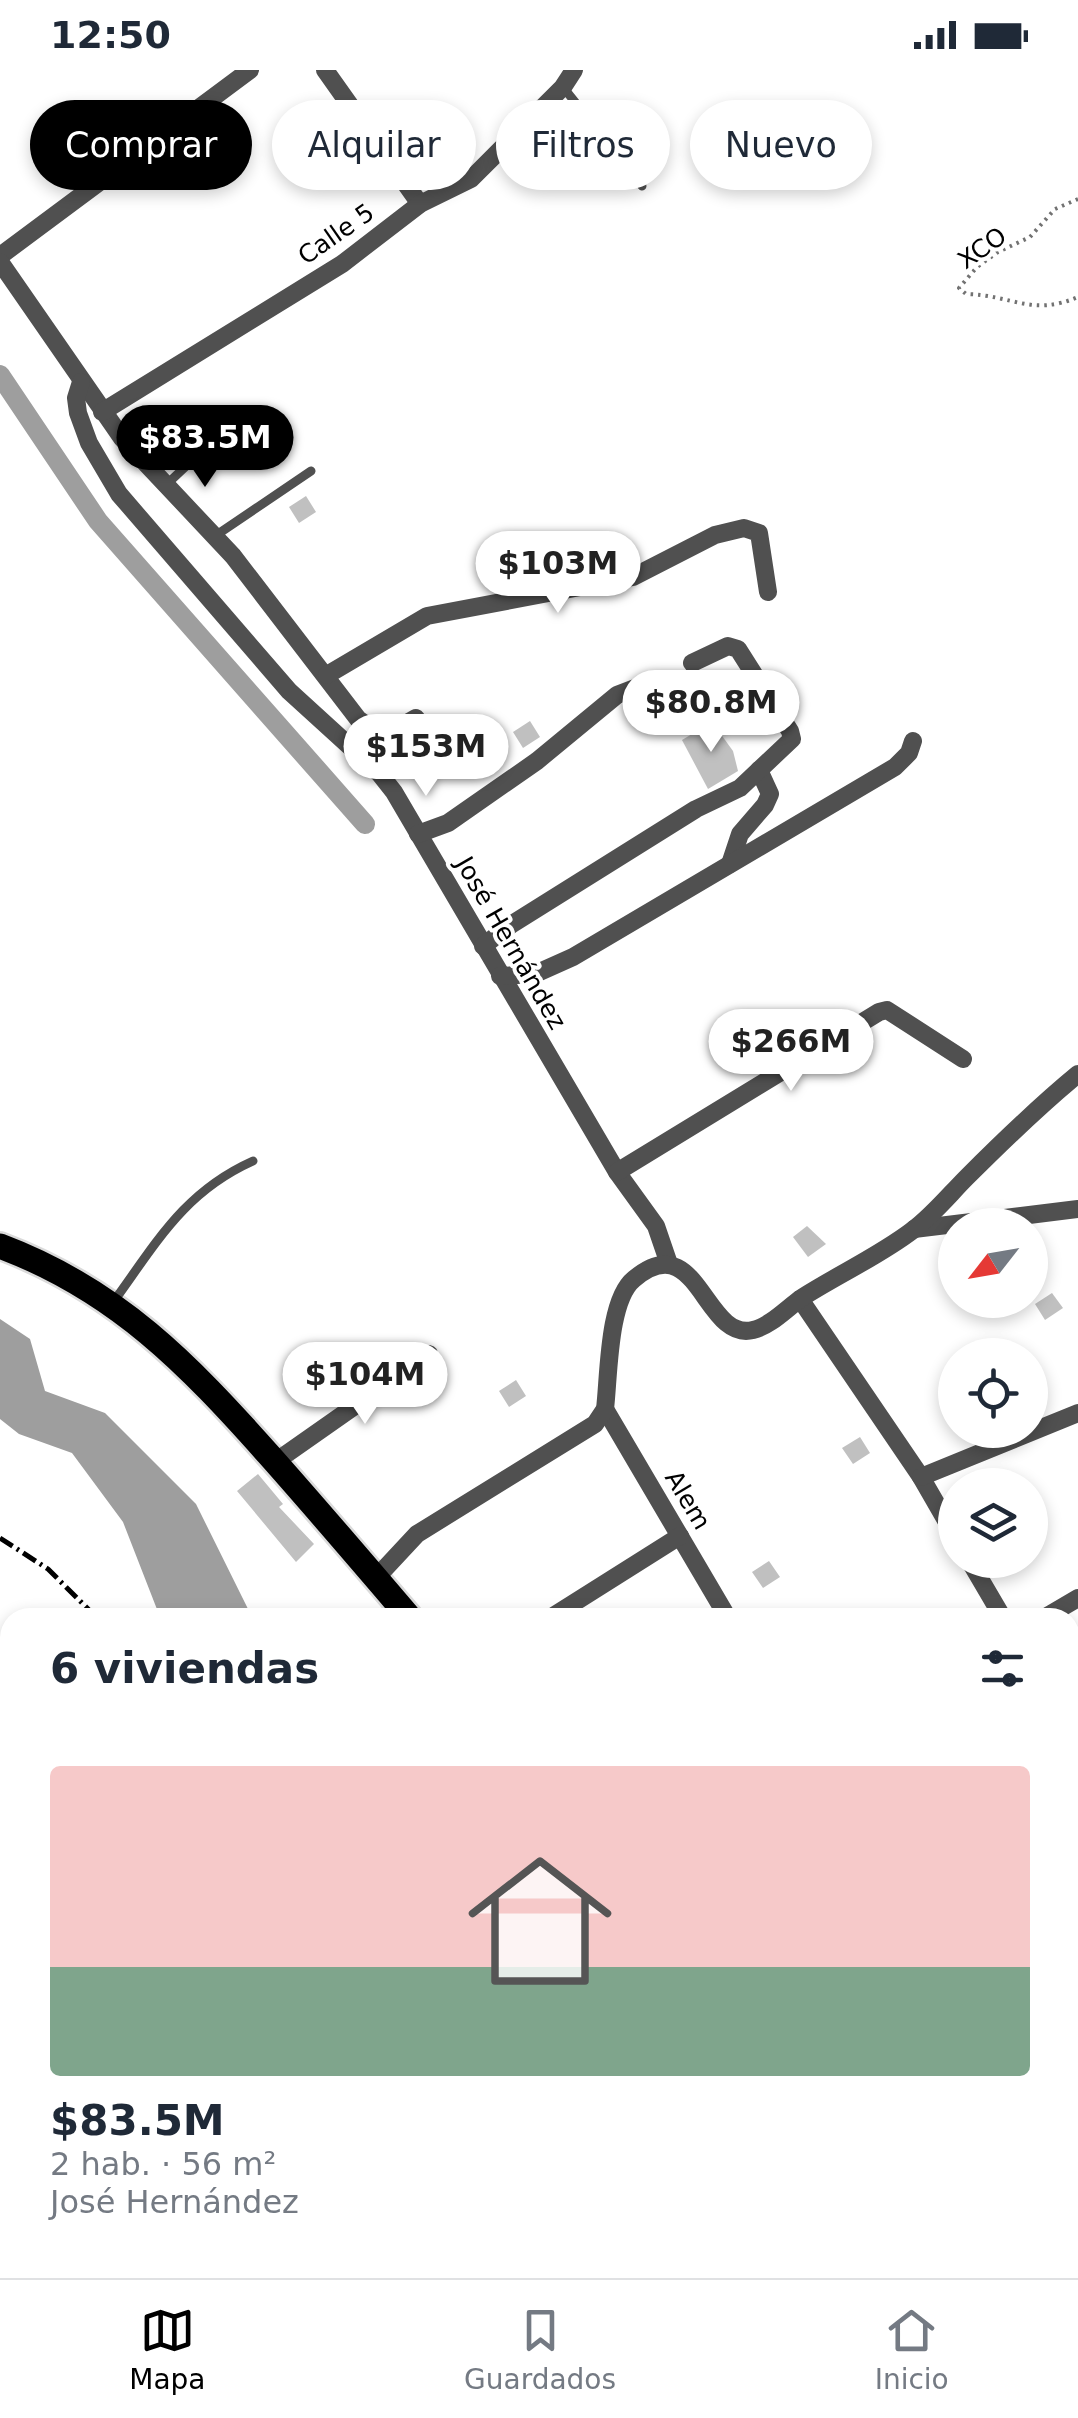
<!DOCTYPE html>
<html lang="es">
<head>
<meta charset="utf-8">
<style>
	body { margin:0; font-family:"DejaVu Sans",sans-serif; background:#f2f2f3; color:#1f2937; height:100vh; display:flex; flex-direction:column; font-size:38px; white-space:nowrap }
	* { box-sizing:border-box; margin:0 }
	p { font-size:32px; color:#747a83 }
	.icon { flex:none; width:55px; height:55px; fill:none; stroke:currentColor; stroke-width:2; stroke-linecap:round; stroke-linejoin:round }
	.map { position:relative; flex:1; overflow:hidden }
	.drawer { position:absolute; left:0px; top:1538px; width:1080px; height:672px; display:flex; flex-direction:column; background:#fff; border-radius:30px 30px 0 0; box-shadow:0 5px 15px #0003 }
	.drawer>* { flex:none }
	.guide { position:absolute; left:30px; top:30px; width:1020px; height:90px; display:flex; gap:20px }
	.needle { width:65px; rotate:239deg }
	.controls { position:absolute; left:938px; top:1138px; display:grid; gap:20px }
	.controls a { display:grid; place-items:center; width:110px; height:110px; border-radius:50%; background:#fff; box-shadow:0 5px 15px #0003; font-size:50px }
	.price { position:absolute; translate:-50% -85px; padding:0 22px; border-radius:35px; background:#fff; color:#222; font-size:32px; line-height:65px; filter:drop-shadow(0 2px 5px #0008) }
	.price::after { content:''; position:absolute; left:50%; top:60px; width:30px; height:22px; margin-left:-15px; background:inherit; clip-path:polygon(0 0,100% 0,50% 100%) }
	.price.active { background:#000; color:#fff }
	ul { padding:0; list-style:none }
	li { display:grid; align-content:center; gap:20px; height:530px; padding:0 50px }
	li+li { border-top:2px solid #e0e1e3 }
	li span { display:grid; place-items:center; height:310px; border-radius:10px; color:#555 }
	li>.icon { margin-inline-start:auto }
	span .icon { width:180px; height:180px; fill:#fffc; stroke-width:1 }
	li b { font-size:42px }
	h2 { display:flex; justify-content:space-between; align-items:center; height:120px; padding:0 50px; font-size:42px }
	.chip { padding:0 35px; border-radius:45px; background:#fff; box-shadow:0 5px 15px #0003; font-size:35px; line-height:90px }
	.chip.active { background:#000; color:#fff }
	.status { display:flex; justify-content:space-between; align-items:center; height:70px; padding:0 50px; background:#fff; direction:ltr }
	.status svg { height:28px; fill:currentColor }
	.tabs { display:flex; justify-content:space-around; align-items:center; height:140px; border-top:2px solid #e0e1e3; background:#fff; font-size:28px; color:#747a83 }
	.tabs a { display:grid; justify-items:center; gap:5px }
	.tabs .active { color:#000 }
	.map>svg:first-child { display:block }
	.water { fill:#9e9e9e }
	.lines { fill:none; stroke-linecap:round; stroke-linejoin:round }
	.canal { stroke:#9e9e9e; stroke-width:20 }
	.building { fill:#c0c0c0 }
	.primary-casing { stroke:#dbdbdb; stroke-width:30 }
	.path { stroke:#727272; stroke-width:4; stroke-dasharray:2.5 5; stroke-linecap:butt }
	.lane { stroke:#505050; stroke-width:9 }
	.street { stroke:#505050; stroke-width:18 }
	.primary { stroke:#000; stroke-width:25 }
	.rail { stroke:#000; stroke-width:5; stroke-dasharray:15 5 2.5 5; stroke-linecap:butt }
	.labels { text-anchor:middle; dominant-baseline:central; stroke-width:8; stroke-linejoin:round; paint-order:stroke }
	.street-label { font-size:25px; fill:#000; stroke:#fff }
</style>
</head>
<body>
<div class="status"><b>12:50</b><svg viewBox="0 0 49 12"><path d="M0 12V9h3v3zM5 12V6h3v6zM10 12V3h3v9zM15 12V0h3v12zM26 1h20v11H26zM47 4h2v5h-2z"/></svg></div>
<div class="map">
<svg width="1078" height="2208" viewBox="0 0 1078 2208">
	<rect width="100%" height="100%" fill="#fff"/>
	<g class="water">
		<path d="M0 1249 30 1269 45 1321 105 1343 196 1434 252 1547H160L123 1452 72 1383 19 1364 0 1349Z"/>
		<path d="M718 2200H861L875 2208H728Z"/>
	</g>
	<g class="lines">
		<path class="canal" d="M0 305 98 451 365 754"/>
	</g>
	<g class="building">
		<path d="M306 426 316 442 299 453 289 437Z"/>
		<path d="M530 651 540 667 523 678 513 662Z"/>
		<path d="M712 652 733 681 738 701 708 719 682 670Z"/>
		<path d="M807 1156 826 1174 808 1187 793 1167Z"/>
		<path d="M1052 1223 1063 1238 1045 1250 1035 1234Z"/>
		<path d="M516 1310 526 1326 509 1337 499 1321Z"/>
		<path d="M860 1367 870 1383 853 1394 842 1378Z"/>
		<path d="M258 1404 283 1434 279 1437 314 1474 296 1492 237 1421Z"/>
		<path d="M769 1491 780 1507 763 1518 752 1502Z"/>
	</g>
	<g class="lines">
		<g class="primary-casing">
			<g id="primary">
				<path d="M0 1176C117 1220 188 1294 269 1385 317 1439 363 1493 410 1548"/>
				<path d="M968 2200 980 2208"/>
			</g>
		</g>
		<g class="path">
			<path d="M1078 129 1055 139 1030 167 998 182 977 197 959 218 966 224C1013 225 1031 247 1078 227"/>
			<path d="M1070 1841 1078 1854"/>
		</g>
		<g class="lane">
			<path d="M563 17 642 116"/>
			<path d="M167 414 200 383 265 346"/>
			<path d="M215 466 311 401"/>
			<path d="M114 1231C157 1172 184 1122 253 1091"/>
			<path d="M0 1838 10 1860"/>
			<path d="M0 1938 10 1935"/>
		</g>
		<g class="street">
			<path d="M325 0 420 134"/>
			<path d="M0 186 250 0"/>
			<path d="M0 192 122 368 233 486 358 649C379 666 395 661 416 648"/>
			<path d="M81 312 76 328 78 343 89 373 119 424 289 621 379 703 394 722 617 1102 656 1156 669 1194"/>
			<path d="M102 342 342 194 420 134 471 109 563 17 574 0"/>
			<path d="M327 605 427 546 633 507 715 465 744 458 759 463 768 522"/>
			<path d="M418 764 448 753 537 691 617 625 651 612"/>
			<path d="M730 794 740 764 765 735 770 724 759 700"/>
			<path d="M483 876 512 854 696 739 740 718 792 669 790 661 738 579 728 576 692 593"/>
			<path d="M500 906 535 904 573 887 895 697 909 683 913 671"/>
			<path d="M617 1102 879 942 887 940 963 989"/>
			<path d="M914 1159 1078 1139"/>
			<path d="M800 1229 921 1407 955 1466"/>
			<path d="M605 1339 728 1548"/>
			<path d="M275 1392 429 1284"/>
			<path d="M921 1407 1078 1343"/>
			<path d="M969 1490 1003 1548"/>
			<path d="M376 1508 417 1464 595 1354 605 1339C609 1306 608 1230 634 1209 698 1155 704 1272 753 1260 771 1256 788 1237 803 1227 839 1204 879 1186 913 1160 933 1145 950 1124 967 1107 1003 1071 1039 1036 1078 1004"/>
			<path d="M550 1548 680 1466"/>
			<path d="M1044 1548 1078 1528"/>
			<path d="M515 2200 525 2208"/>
		</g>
		<use href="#primary" class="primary"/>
		<g class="rail">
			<path d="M0 1468 48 1499 97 1548"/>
			<path d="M590 2200 603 2208"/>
		</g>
	</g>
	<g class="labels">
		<g class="street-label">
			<text transform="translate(336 164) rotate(-35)">Calle 5</text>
			<text transform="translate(982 178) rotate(-35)">XCO</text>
			<text transform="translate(511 873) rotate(60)">José Hernández</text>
			<text transform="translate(688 1430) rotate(59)">Alem</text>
		</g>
	</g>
</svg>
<div class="controls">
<a><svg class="needle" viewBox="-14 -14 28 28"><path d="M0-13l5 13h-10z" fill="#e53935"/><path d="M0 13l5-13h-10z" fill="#747a83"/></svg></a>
<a><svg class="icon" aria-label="locate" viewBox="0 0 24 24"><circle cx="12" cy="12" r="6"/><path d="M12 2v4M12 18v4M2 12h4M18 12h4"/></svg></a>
<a><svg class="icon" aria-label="layers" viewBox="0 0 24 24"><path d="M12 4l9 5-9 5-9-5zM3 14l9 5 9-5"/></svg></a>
</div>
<b class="price active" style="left:205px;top:420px">$83.5M</b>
<b class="price" style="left:558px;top:546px">$103M</b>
<b class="price" style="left:711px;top:685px">$80.8M</b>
<b class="price" style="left:426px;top:729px">$153M</b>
<b class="price" style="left:791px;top:1024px">$266M</b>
<b class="price" style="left:365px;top:1357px">$104M</b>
<div class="guide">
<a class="chip active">Comprar</a>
<a class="chip">Alquilar</a>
<a class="chip">Filtros</a>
<a class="chip">Nuevo</a>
</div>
<section class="drawer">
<h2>6 viviendas<svg class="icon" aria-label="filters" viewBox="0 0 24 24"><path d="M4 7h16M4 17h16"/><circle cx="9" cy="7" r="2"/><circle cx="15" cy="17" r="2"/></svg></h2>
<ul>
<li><span style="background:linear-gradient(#f6c9c9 65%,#7fa58c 0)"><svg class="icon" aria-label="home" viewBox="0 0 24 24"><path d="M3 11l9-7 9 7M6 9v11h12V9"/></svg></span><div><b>$83.5M</b><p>2 hab. · 56 m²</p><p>José Hernández</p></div></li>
</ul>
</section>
</div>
<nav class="tabs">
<a class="active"><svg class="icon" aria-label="map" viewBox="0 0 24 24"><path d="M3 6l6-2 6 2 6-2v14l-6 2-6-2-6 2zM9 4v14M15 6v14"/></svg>Mapa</a>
<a><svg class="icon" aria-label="saved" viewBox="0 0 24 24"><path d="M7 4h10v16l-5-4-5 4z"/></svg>Guardados</a>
<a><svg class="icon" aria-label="home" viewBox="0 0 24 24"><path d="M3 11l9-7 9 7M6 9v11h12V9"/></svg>Inicio</a>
</nav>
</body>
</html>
